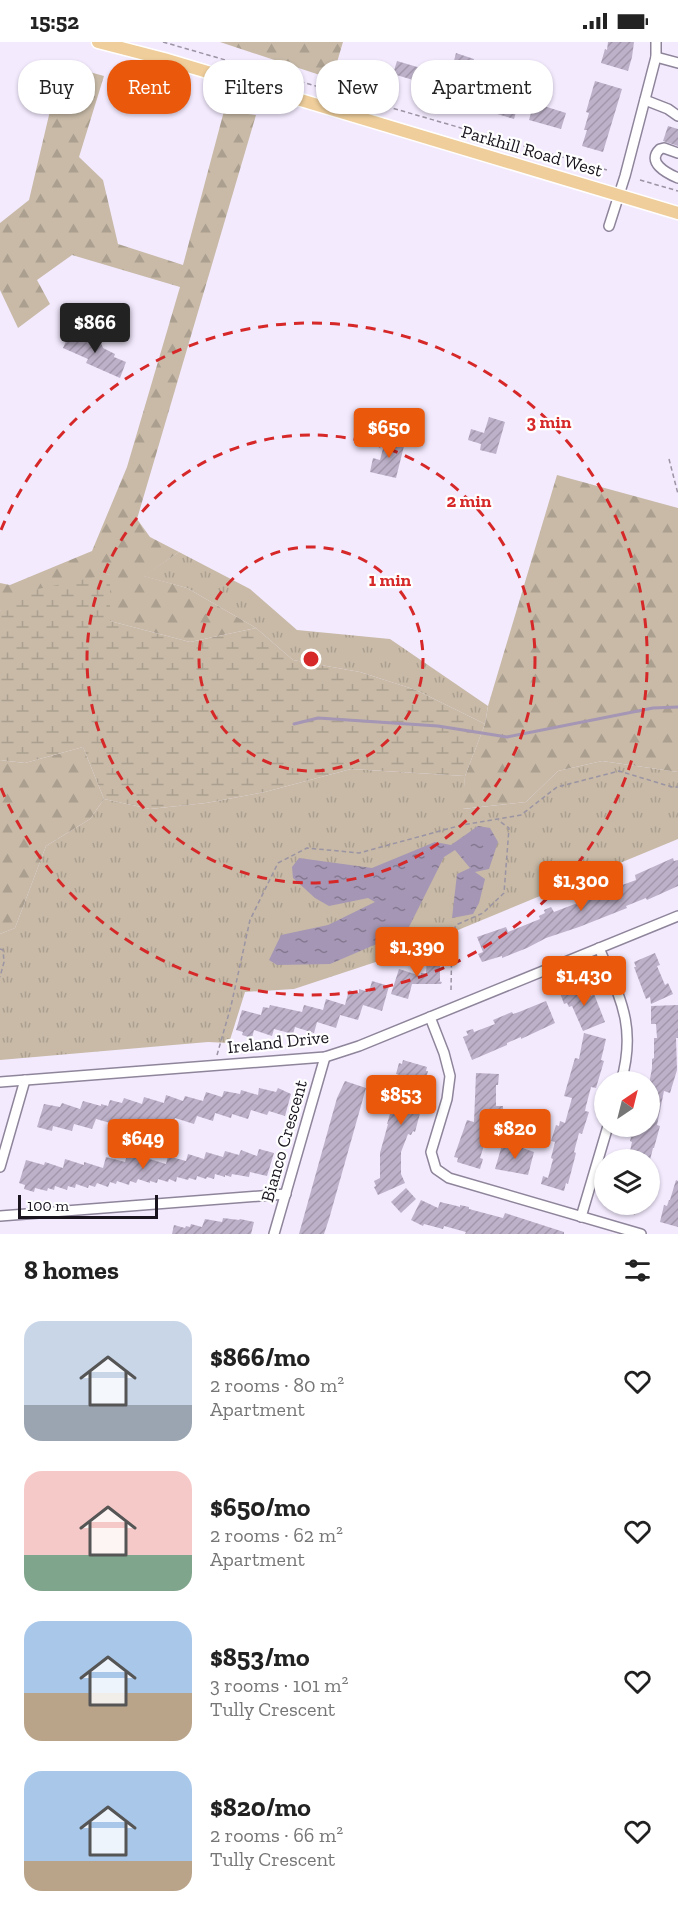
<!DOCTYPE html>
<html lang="en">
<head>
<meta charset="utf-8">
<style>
	body { margin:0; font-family:"Zilla Slab",serif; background:#f2f2f2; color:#222; height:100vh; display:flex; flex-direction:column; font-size:22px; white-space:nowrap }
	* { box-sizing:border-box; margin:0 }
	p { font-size:20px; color:#767676 }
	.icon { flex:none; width:33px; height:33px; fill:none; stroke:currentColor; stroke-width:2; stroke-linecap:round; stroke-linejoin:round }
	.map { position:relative; height:1192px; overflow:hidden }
	.details { display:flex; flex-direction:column; background:#fff; flex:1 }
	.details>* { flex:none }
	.guide { position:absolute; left:18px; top:18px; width:642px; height:54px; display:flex; gap:12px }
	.needle { width:39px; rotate:35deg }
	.controls { position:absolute; left:594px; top:1029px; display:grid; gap:12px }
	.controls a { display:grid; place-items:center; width:66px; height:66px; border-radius:50%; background:#fff; box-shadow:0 2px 4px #0004; font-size:30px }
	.scale { position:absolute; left:18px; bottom:15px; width:140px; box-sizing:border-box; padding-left:6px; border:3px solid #19141d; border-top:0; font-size:16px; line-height:21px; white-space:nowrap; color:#19141d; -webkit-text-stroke:4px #fff; paint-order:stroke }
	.price { position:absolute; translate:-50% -51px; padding:0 14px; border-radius:6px; background:#ea580c; color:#fff; font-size:20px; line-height:39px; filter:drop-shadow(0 2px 3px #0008) }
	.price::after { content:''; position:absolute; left:50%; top:36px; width:18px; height:14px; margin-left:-9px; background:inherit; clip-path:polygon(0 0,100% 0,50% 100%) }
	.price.selected { background:#222; color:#fff }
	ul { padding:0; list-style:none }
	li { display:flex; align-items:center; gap:18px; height:150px; padding:0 24px }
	li span { display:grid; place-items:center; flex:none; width:168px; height:120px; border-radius:18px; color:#555 }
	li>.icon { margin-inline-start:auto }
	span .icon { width:72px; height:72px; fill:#fffc; stroke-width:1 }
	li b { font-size:26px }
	h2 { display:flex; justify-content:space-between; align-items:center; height:72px; padding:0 24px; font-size:26px }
	.tag { padding:0 21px; border-radius:24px; background:#fff; box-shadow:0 2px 4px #0004; font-size:21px; line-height:54px }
	.tag.selected { background:#ea580c; color:#fff }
	.status { display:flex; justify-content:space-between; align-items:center; height:42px; padding:0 30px; background:#fff; direction:ltr }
	.status svg { height:16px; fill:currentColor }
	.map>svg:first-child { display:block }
	.grass { fill:url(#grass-tufts) }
	.forest { fill:url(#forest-firs) }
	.wetland { fill:url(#wetland-marsh) }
	.water { fill:url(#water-ripples) }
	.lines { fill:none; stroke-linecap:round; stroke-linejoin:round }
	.stream { stroke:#a496b4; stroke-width:3 }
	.building { fill:url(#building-hatch) }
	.minor-casing { stroke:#8f859b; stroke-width:12 }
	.major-casing { stroke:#fff; stroke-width:15 }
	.path { stroke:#9b94a3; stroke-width:1.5; stroke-dasharray:4.5 3; stroke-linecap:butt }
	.minor { stroke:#fff; stroke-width:9 }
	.major { stroke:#efce9b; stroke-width:12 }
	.ring { fill:none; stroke:#d62828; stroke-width:3; stroke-dasharray:10 8 }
	.labels { text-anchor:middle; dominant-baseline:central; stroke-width:4.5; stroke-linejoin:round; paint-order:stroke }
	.street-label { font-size:18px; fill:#19141d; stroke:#fff }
	.centre { fill:#d62828; stroke:#fff; stroke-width:3 }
	.ring-label { font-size:18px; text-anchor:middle; font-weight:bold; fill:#d62828; stroke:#fff; stroke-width:4.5; stroke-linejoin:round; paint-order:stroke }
</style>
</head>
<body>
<div class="status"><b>15:52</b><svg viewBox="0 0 49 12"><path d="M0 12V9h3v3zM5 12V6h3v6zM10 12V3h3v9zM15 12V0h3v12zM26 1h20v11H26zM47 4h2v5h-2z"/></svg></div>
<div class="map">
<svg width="678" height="1192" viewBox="0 0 678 1192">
	<defs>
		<pattern id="grass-tufts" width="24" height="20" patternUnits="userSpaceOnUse" patternTransform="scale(1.5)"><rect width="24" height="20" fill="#c8baa7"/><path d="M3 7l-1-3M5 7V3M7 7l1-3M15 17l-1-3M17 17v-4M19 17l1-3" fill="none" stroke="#ab9f8f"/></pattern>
		<pattern id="forest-firs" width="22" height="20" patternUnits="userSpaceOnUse" patternTransform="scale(1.5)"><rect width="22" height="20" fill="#c8baa7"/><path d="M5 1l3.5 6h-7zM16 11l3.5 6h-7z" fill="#ab9f8f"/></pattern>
		<pattern id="wetland-marsh" width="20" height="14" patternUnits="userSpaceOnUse" patternTransform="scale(1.5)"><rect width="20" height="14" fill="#c8baa7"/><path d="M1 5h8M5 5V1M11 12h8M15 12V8" fill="none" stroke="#ab9f8f"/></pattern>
		<pattern id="water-ripples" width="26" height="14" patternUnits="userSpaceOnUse" patternTransform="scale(1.5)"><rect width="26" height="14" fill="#a496b4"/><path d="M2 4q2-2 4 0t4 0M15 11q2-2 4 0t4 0" fill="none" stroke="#857992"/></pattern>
		<pattern id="building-hatch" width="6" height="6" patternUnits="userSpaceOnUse" patternTransform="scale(1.5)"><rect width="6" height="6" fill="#bdb1c9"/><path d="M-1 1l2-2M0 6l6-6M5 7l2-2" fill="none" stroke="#a297ac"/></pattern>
	</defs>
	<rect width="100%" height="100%" fill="#f3eafe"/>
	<g class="grass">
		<path d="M179 510 250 547 297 588 390 597 488 664 485 682 416 648 360 630 293 618 256 586 187 546 143 534Z"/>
		<path d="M602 719 678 730V797L400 912 294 947 245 950 229 1001 208 1000 0 1018V892L15 886 46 804 90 777 104 757 150 767 206 761 265 750 351 727 465 734 463 767 526 760 558 729Z"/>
	</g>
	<g class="forest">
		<path d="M220 0H343L332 37Z"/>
		<path d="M61 22 104 34 79 115 103 138 118 202 183 223 224 69 256 73 137 477 150 495 179 510 144 534 187 546 256 586 190 600 110 579V532L0 569V541L10 543 92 509 127 425 180 245 72 213 37 238 50 262 18 286 0 248V181L29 158Z"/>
		<path d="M557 433 678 466V730L602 719 558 729 526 760 462 767 465 734 485 682 488 664Z"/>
		<path d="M83 705 104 757 90 777 46 804 15 886 0 892V718L25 721Z"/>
	</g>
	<path class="wetland" d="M110 532V579L190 600 256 586 293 618 360 630 416 648 485 682 465 734 351 727 265 750 206 761 150 767 104 757 83 705 25 721 0 718V569L28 549Z"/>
	<path class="water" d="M478 784 490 786 498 800 489 827 475 830 485 837 479 861 473 872 452 876 457 832 470 826 455 808 444 815 407 889 330 922 277 923 269 918 281 893 328 883 375 860 368 856 329 864 315 856 293 836 292 825 299 816 372 826 435 800 451 803Z"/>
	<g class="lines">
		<path class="stream" d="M294 682 318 676 438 684 507 695 653 666 678 665"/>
	</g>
	<g class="building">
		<path d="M608 0H634L632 15 628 29 601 21 605 7 607 8Z"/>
		<path d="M456 11 474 17 471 27 464 25 462 29 452 26Z"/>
		<path d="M397 19 424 27 420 40 393 32Z"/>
		<path d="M361 20 372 23 373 21 381 23 378 34 366 33 365 36 357 34Z"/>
		<path d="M344 24 355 28 351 41 340 38Z"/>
		<path d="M595 39 622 47 603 110 582 104 587 88H584L589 71 586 70Z"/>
		<path d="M501 52 510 55 509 61 518 63 514 77 487 69 491 56 499 58Z"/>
		<path d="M534 61 566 71 561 87 529 78Z"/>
		<path d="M668 84 678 87V104L663 99Z"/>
		<path d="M70 290 87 297 98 293 103 306 115 312 114 315 126 320 120 336 86 321 88 317 63 306Z"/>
		<path d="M489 375 505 380 496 412 480 408 481 402 468 398 471 387 484 391Z"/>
		<path d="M386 395 405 400 396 436 370 430 373 416 380 418Z"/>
		<path d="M673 816 674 819 678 818V844L647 858 646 856 626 864 627 866 579 885 546 896 527 906 502 916V914L482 920 478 912 483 910 477 895 506 885 508 890 540 877 539 874 545 871 544 868 551 865 554 870 588 857 604 849 603 847 615 842 617 845 636 838 635 833Z"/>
		<path d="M655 911 660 923 657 924 665 943 668 941 673 952 651 962 650 955 646 957 634 925H636L634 920Z"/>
		<path d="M427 916H440V939H438L442 940 441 942H412L408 957 391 952 399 927 421 934V931H426Z"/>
		<path d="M372 939 389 944 382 969 363 963 358 978 340 973 336 986 317 980 314 991 295 985 293 992 274 987 272 994 254 988 252 996 242 993 243 990 236 988 242 968 261 973 263 965 269 966 270 963 302 970 304 963 323 968 326 957 345 963 349 948 359 951V947L369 950Z"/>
		<path d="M582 942 584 946 587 944 591 954 594 952 605 980 583 989 572 964 569 965 567 961 564 962 560 951Z"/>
		<path d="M546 959 555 981 521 997V995L507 1001V1003L472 1018 463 995 468 993 466 989 473 987 474 990 495 982 493 978 505 973 512 970 513 972 519 970Z"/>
		<path d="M678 963V996H676L677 1028 670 1051 664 1049 657 1083 660 1084 654 1106H653L650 1118H628L632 1100 630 1099 631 1095 629 1094 631 1084H650V1037L652 1026V1017L654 1016V996H657L656 982H651V964Z"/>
		<path d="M584 991 606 997 601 1018 604 1019 596 1046 591 1045 586 1064 585 1069 589 1070 582 1092 579 1091 574 1110 576 1111 568 1142 566 1141 564 1149 541 1142 543 1134 548 1136 553 1117 551 1116 555 1100 551 1099 556 1083 559 1084 560 1079 565 1081 572 1056 564 1054 575 1016 579 1017Z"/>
		<path d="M403 1018 427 1025 426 1029H428L424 1044 427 1045 415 1090 413 1089 411 1093 408 1092 401 1110V1132L405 1141 378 1153 374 1145 376 1144 374 1139 380 1136V1111L388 1082H387L395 1055 404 1058 410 1036 396 1032 399 1021 402 1022Z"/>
		<path d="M476 1031 499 1032 498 1043H496V1064H503V1075H493L480 1116 483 1117 480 1127 457 1120 458 1116 454 1115 467 1078 474 1080Z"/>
		<path d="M345 1039 366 1046 329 1177 324 1192H299L337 1056Z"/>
		<path d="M259 1046 276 1050 278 1046 291 1052 285 1074 269 1069 267 1073 251 1068 248 1077 232 1072 231 1076 215 1071 213 1079 197 1074 194 1082 175 1076 173 1082 156 1077 154 1083 135 1078 133 1085 115 1079 114 1082 96 1077 92 1087 74 1082 72 1089 53 1084 52 1089 37 1085 44 1062 60 1065 62 1061 80 1067 83 1059 101 1064V1062L108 1064 110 1058 122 1061 124 1056 142 1062 144 1055 164 1061 166 1053 183 1059 185 1054 203 1059 206 1050 222 1055 224 1049 240 1052 241 1048 258 1053Z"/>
		<path d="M508 1101 534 1110 528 1133 495 1127 502 1103 507 1104Z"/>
		<path d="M259 1107 274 1111 267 1134 250 1130 249 1135 232 1132 231 1135 225 1133V1135L215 1132 214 1137 207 1135 206 1137 197 1134 196 1138 189 1136 188 1138 177 1135 176 1140 169 1137 168 1140 158 1137 157 1141 150 1139V1141L138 1137 136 1141 130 1139 129 1143 117 1139 116 1142 110 1140 108 1145 97 1141 95 1145 89 1143 88 1146 76 1142 75 1146 68 1144 67 1148 55 1144 54 1148 48 1146 47 1149 35 1146 34 1150 24 1147 25 1143 19 1141 26 1118 44 1123 45 1120 63 1126 65 1117 84 1123V1120L103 1126 106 1115 125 1120 127 1113 145 1119 146 1116 166 1122 168 1114 186 1119 188 1112 204 1117 206 1110 223 1115 225 1109 239 1113 241 1108 257 1114Z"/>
		<path d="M676 1138 678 1139V1185L660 1180 664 1163 667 1164 669 1158H670Z"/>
		<path d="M406 1146 416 1157 401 1171 391 1160Z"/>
		<path d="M421 1158 438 1166 440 1160 457 1164 460 1165V1163L469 1165V1167L503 1176 505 1171 564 1190V1192H465L466 1190 444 1184 443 1187 424 1182 423 1184 411 1178Z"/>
		<path d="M607 1162H637L635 1173 607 1165Z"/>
		<path d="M223 1176 239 1178 240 1177 254 1180 251 1192H172L174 1183 185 1186 186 1184 190 1185 191 1182 202 1185 205 1177 222 1180Z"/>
	</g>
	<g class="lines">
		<g class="minor-casing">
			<g id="minor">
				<path d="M656 15 678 21"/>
				<path d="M645 58 668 67 678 74"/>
				<path d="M678 111 664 106 660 107C646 120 666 131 678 136"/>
				<path d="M609 184 625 134 656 15V0"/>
				<path d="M599 906C620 956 637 984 621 1040"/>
				<path d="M430 975 444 1011 450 1034 447 1057 431 1110 436 1127 449 1136 641 1192"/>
				<path d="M0 1040 325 1015 359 1004 678 874"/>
				<path d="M0 1125 25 1038"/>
				<path d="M0 1174 286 1152"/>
				<path d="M581 1175 608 1084"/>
				<path d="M274 1192 325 1015"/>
			</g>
		</g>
		<g class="major-casing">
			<path id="major" d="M98 0 164 17 678 171"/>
		</g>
		<g class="path">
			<path d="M163 0 607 128"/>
			<path d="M640 138 678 149"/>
			<path d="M669 417 678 452"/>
			<path d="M0 907 3 908 4 920 0 935"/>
			<path d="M451 948 452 893 456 883 483 871 504 851 509 786 498 778"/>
			<path d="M217 1013 231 964 250 878 278 821 307 806 359 811 462 783 521 773 557 745 619 729 672 745H678"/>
		</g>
		<use href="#minor" class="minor"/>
		<use href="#major" class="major"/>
	</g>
	<g class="ring">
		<circle cx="311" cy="617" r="112"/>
		<circle cx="311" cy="617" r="224"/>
		<path d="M1 488A336 336 0 1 1 1 746"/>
	</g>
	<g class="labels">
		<g class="street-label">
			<text transform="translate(532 109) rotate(16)">Parkhill Road West</text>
			<text transform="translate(278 1000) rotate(-6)">Ireland Drive</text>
			<text transform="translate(284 1099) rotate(-74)">Bianco Crescent</text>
		</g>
	</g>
	<circle cx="311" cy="617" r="9" class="centre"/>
	<g class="ring-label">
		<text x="549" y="386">3 min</text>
		<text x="469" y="465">2 min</text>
		<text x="390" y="544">1 min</text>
	</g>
</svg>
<div class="controls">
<a><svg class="needle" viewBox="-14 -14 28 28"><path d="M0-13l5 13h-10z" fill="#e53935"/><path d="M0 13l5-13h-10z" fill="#767676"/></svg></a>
<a><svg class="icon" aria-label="layers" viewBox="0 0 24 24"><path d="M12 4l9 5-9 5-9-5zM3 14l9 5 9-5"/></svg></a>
</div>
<div class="scale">100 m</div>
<b class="price selected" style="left:95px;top:312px">$866</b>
<b class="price" style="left:389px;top:417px">$650</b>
<b class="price" style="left:581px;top:870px">$1,300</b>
<b class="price" style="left:417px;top:936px">$1,390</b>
<b class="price" style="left:584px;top:965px">$1,430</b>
<b class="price" style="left:401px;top:1084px">$853</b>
<b class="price" style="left:515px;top:1118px">$820</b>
<b class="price" style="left:143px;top:1128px">$649</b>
<div class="guide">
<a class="tag">Buy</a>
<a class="tag selected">Rent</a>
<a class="tag">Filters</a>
<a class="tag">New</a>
<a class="tag">Apartment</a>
</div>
</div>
<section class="details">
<h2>8 homes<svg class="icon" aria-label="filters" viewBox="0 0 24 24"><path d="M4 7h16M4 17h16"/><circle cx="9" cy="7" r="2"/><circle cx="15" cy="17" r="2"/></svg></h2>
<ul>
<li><span style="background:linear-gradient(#c9d6e8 70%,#9aa5b1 0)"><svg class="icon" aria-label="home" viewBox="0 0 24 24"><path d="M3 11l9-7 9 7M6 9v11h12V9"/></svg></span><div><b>$866/mo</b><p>2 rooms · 80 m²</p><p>Apartment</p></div><svg class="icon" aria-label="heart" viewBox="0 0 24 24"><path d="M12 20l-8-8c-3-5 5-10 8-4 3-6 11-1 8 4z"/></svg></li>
<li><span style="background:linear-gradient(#f6c9c9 70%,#7fa58c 0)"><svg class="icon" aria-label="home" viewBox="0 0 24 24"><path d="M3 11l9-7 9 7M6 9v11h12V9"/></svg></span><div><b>$650/mo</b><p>2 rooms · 62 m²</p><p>Apartment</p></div><svg class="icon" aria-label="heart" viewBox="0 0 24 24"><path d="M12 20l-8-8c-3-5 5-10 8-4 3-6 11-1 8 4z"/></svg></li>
<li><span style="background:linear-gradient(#a9c7e8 60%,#b9a48a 0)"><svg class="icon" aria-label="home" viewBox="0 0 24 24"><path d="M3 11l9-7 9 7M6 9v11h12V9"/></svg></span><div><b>$853/mo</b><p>3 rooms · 101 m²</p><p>Tully Crescent</p></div><svg class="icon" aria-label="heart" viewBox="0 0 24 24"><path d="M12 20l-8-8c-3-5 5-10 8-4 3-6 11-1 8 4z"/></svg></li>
<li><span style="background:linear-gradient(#a9c7e8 75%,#b9a48a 0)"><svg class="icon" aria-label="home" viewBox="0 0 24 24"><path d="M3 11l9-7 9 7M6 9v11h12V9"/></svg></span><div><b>$820/mo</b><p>2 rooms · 66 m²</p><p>Tully Crescent</p></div><svg class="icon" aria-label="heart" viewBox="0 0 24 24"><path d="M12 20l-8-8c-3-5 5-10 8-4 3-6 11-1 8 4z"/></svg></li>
</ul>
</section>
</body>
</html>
